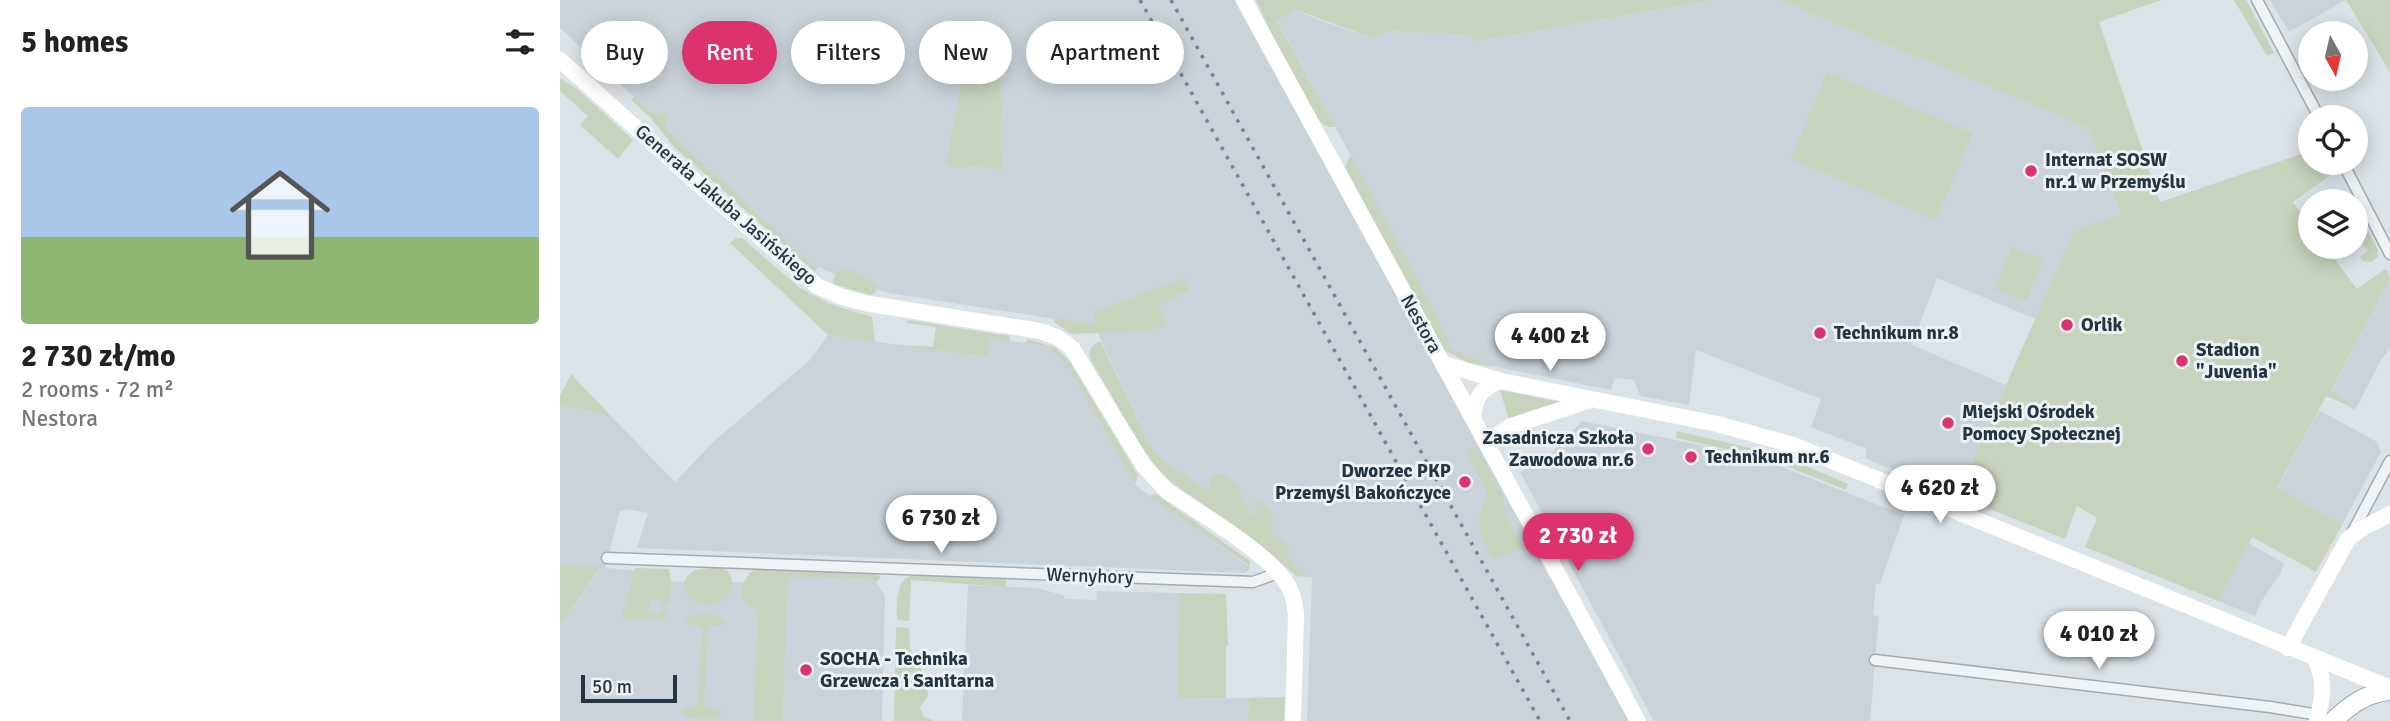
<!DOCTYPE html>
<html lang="en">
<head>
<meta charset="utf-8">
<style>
	body { margin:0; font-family:Signika,sans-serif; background:#f2f2f2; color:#222; height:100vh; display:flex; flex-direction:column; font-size:26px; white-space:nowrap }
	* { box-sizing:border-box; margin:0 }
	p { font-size:23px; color:#767676 }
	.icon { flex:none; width:38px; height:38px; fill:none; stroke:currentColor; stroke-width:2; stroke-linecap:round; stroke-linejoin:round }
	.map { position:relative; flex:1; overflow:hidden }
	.drawer { display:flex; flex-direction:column; background:#fff; width:560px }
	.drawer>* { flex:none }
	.top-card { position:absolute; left:21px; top:21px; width:665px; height:63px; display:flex; gap:14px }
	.needle { width:46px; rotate:172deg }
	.controls { position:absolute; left:1738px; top:21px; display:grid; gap:14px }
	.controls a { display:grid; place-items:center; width:70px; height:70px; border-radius:50%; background:#fff; box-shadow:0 4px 18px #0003; font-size:35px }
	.scale { position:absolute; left:21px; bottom:18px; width:96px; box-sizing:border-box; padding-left:7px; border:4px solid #243440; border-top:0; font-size:19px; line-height:24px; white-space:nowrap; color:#243440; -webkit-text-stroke:5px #ecf2f6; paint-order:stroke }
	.price { position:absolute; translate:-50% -60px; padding:0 16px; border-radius:24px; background:#fff; color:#222; font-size:23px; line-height:46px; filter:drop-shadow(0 2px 4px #0008) }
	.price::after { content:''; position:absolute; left:50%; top:42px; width:21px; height:16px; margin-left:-10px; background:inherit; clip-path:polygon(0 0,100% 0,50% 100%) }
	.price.selected { background:#dc326e; color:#fff }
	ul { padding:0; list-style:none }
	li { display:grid; align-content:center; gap:14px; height:371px; padding:0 21px }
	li+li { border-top:2px solid #e0e0e0 }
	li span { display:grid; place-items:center; height:217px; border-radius:7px; color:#555 }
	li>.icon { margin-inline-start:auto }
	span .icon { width:126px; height:126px; fill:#fffc; stroke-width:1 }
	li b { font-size:30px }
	h2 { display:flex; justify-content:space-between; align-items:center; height:84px; padding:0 21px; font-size:30px }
	.pill { padding:0 24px; border-radius:32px; background:#fff; box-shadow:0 4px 18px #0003; font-size:24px; line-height:63px }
	.pill.selected { background:#dc326e; color:#fff }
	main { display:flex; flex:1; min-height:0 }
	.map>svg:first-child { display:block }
	.built { fill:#cad3da; fill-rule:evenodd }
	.green { fill:#c7d3bc }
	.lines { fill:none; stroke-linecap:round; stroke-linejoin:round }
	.street-casing { stroke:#a1abb2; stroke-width:13 }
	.primary-casing { stroke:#9aaab5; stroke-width:20 }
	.street { stroke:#eff3f6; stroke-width:10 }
	.secondary { stroke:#fff; stroke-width:16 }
	.primary { stroke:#fff; stroke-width:18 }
	.rail { stroke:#748693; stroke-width:3.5; stroke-dasharray:3.5 7; stroke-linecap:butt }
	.poi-dot { fill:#dc326e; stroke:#ecf2f6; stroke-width:2.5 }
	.labels { text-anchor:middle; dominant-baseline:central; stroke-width:6; stroke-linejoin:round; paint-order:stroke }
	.poi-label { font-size:19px; font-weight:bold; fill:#243440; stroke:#ecf2f6; text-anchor:start }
	.street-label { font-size:19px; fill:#243440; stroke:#ecf2f6 }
</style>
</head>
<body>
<main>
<section class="drawer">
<h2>5 homes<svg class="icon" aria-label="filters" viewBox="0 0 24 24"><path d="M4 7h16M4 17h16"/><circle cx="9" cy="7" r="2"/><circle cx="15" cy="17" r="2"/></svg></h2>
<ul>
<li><span style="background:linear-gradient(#a9c7e8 60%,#8fb573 0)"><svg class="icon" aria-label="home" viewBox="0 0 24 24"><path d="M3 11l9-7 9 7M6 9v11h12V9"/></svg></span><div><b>2 730 zł/mo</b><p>2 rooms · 72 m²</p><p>Nestora</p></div></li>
</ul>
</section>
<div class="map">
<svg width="1830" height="721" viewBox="0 0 1830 721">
	<rect width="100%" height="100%" fill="#dce3e8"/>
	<g class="built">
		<path d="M0 0H674L1072 721H747L752 578 747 575 655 495 601 458 587 439 534 325 329 293 291 282 250 263 104 128 110 116 90 112 0 28ZM440 56 442 168 411 166Z"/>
		<path d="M1154 0H1218L1514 121 1516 125 1526 126 1561 216 1514 231 1476 319 1377 278 1352 345 1446 385 1397 496 1305 458 1307 449 1251 427 1261 399 1136 350 1129 405 1080 396 1074 380 1055 378 1051 390 936 367 892 349 876 313 717 20 736 10 759 20 813 38 828 31 912 35 913 42Z"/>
		<path d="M1710 0H1786L1729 32Z"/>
		<path d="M1830 278V349L1821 360 1795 410 1789 406 1788 402 1771 392Z"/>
		<path d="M268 335 426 357 429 338 487 346 508 366 575 485 688 566 685 573 77 548 88 513 67 509 60 511 45 568 100 572 111 581 119 582 169 575 172 582H184L188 575 314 579 325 596 322 721H0V625L41 568 0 566V405L51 416 115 482 154 441 249 361Z"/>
		<path d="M1759 410 1817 442 1821 452 1782 525 1717 489Z"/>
		<path d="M1022 421 1164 450 1209 462 1344 515 1320 584H1316L1313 615 1319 616 1310 721H1094L960 472 989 455Z"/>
		<path d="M1688 543 1724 563 1721 572 1701 602 1695 616 1658 601Z"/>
		<path d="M408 585 477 588 503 595 505 599 536 600 537 591 619 593 617 699 689 698 688 721H402Z"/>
	</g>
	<g class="green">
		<path d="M696 0H1154L912 42V35L828 31 813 38 736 10 717 21 775 127H768L759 121 712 35Z"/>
		<path d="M1218 0H1601L1539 22 1600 202 1750 151V163H1771L1773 169 1769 176 1733 202 1750 225V247H1766L1797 289 1824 270H1827L1830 278 1771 391 1788 402 1789 406 1766 396 1717 488 1782 525 1756 572 1692 537 1658 601 1525 547 1537 518 1517 506 1505 539 1397 496 1514 231 1561 215 1526 126 1516 125 1513 121Z"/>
		<path d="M1674 0H1686L1714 53 1707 56Z"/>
		<path d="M1786 0H1830V72Z"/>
		<path d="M422 38 440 42 442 169 411 166 398 168 386 165 409 42Z"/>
		<path d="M1267 72 1413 133 1376 220 1231 159Z"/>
		<path d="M0 78 17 89 73 140 58 159 20 125 28 116 0 91Z"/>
		<path d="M74 97 90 112 110 115 105 128 250 263 258 267 255 272 113 146 91 118 71 100Z"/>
		<path d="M791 155 876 313 892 349 936 367 908 363 883 349 785 167Z"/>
		<path d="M1796 207 1818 250V257L1811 262 1803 261 1800 257 1808 251 1799 239 1796 241V234L1799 235 1801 228 1796 226Z"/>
		<path d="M176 238H182L240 288 270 304 312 317 315 342 268 335 170 243Z"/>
		<path d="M1452 247 1483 259 1466 301 1435 289Z"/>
		<path d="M287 268 314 283 317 286 316 292 310 295 274 284 273 280 277 271Z"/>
		<path d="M624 279 629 290 598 306 607 325 590 331 511 334 494 322 495 318 534 324V311Z"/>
		<path d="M348 320 449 336 450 341 430 339 427 357 330 344 373 347 376 327 347 323Z"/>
		<path d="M468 339 496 348 510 362 578 475 575 485 508 366 487 346 465 343Z"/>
		<path d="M541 342 587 439 601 458 649 491V481L655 474H664L679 486 681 498 691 514 696 515 695 503 701 502C710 510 716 520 711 532L729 547 727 556 749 577 736 576 709 552 603 476 577 441 530 358C528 350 532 343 541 342Z"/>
		<path d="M11 374 51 416 0 405V396Z"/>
		<path d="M940 390 1002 402 949 420Z"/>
		<path d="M1117 431 1194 449 1193 455 1116 438Z"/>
		<path d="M916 446 943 495 945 514 964 548 933 559C917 530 914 525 928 494L905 451Z"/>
		<path d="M1209 454 1251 468 1288 484 1286 490 1206 458Z"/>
		<path d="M596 494 690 561 689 570 685 573 688 565 589 496Z"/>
		<path d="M0 566 41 567 0 625Z"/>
		<path d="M75 568 109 569 111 581 109 605H101V599H89V614H101V609H109L104 620 61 619Z"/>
		<path d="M160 568 167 570C189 598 138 621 124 589 124 567 144 568 160 568Z"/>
		<path d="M194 569 315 574 321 577 316 582 314 579 228 577 222 721H194L198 610C175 604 180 583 194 569Z"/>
		<path d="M353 575 446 579V587L351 580 349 621 337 620C337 605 334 580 353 575Z"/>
		<path d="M619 593 666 594 668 646H666V698L617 699Z"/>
		<path d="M141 614 158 616 166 621 162 626H148L144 707 161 710 160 716 154 719 128 718 122 710 127 707H138L142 626 127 624 124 617Z"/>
		<path d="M336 627 349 628 350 647 365 677 368 696 360 707 363 716 374 721H334Z"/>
		<path d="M725 697 724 721H688L689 698Z"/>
	</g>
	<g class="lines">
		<g class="street-casing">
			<g id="street">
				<path d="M1697 0 1759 117"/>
				<path d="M1783 163 1830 254"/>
				<path d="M1792 533 1830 461"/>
				<path d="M47 558 693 582 718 573"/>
				<path d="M1315 660 1710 707 1759 715"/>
			</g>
		</g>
		<g class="primary-casing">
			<path id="primary" d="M1773 721C1790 705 1806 693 1830 691"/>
		</g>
		<use href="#street" class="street"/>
		<g class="secondary">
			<path d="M684 0 1078 721"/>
			<path d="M0 60 144 189 257 286 282 297 310 304 480 331 497 337 512 348 584 466 607 491C640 513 707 552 727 584 733 593 735 604 736 615L733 721"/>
			<path d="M884 364 941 381 1157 424 1233 445 1830 688"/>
			<path d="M913 418C915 398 921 387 941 381"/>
			<path d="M927 442 951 426 1028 401"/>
			<path d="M1728 648 1788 539 1801 529 1830 514"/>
			<path d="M1755 658C1766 683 1763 695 1757 721"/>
		</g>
		<use href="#primary" class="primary"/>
		<g class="rail">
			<path d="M580 0 980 721"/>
			<path d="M611 0 1010 721"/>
		</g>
	</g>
	<g class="poi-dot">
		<circle cx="1471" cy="171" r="7"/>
		<circle cx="1507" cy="325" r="7"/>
		<circle cx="1260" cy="333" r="7"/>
		<circle cx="1622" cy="361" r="7"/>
		<circle cx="1388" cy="423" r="7"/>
		<circle cx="1088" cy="449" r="7"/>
		<circle cx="1131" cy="457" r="7"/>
		<circle cx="905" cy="482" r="7"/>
		<circle cx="246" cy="670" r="7"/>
	</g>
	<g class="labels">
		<g class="poi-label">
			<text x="1485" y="160">Internat SOSW<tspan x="1485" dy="22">nr.1 w Przemyślu</tspan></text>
			<text x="1521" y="325">Orlik</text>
			<text x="1274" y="333">Technikum nr.8</text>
			<text x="1636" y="350">Stadion<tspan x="1636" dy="22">"Juvenia"</tspan></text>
			<text x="1402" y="412">Miejski Ośrodek<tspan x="1402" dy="22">Pomocy Społecznej</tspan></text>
			<text x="1074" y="438" text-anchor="end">Zasadnicza Szkoła<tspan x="1074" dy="22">Zawodowa nr.6</tspan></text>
			<text x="1145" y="457">Technikum nr.6</text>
			<text x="891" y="471" text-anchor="end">Dworzec PKP<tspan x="891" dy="22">Przemyśl Bakończyce</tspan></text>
			<text x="260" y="659">SOCHA - Technika<tspan x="260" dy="22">Grzewcza i Sanitarna</tspan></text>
		</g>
		<g class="street-label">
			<text transform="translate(166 205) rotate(41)">Generała Jakuba Jasińskiego</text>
			<text transform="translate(861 324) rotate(61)">Nestora</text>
			<text transform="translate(530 576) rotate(2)">Wernyhory</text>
		</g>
	</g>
</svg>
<div class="controls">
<a><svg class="needle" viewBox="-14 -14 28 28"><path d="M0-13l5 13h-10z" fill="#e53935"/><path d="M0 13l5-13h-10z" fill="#767676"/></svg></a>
<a><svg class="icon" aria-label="locate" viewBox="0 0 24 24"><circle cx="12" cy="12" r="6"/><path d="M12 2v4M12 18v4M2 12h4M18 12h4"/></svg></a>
<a><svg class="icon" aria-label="layers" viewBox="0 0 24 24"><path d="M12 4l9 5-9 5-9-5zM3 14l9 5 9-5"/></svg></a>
</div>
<div class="scale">50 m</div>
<b class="price" style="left:990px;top:373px">4 400 zł</b>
<b class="price" style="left:1380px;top:525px">4 620 zł</b>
<b class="price" style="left:381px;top:555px">6 730 zł</b>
<b class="price selected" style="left:1018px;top:573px">2 730 zł</b>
<b class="price" style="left:1539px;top:671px">4 010 zł</b>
<div class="top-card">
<a class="pill">Buy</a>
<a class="pill selected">Rent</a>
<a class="pill">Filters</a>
<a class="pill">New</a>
<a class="pill">Apartment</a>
</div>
</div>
</main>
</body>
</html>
